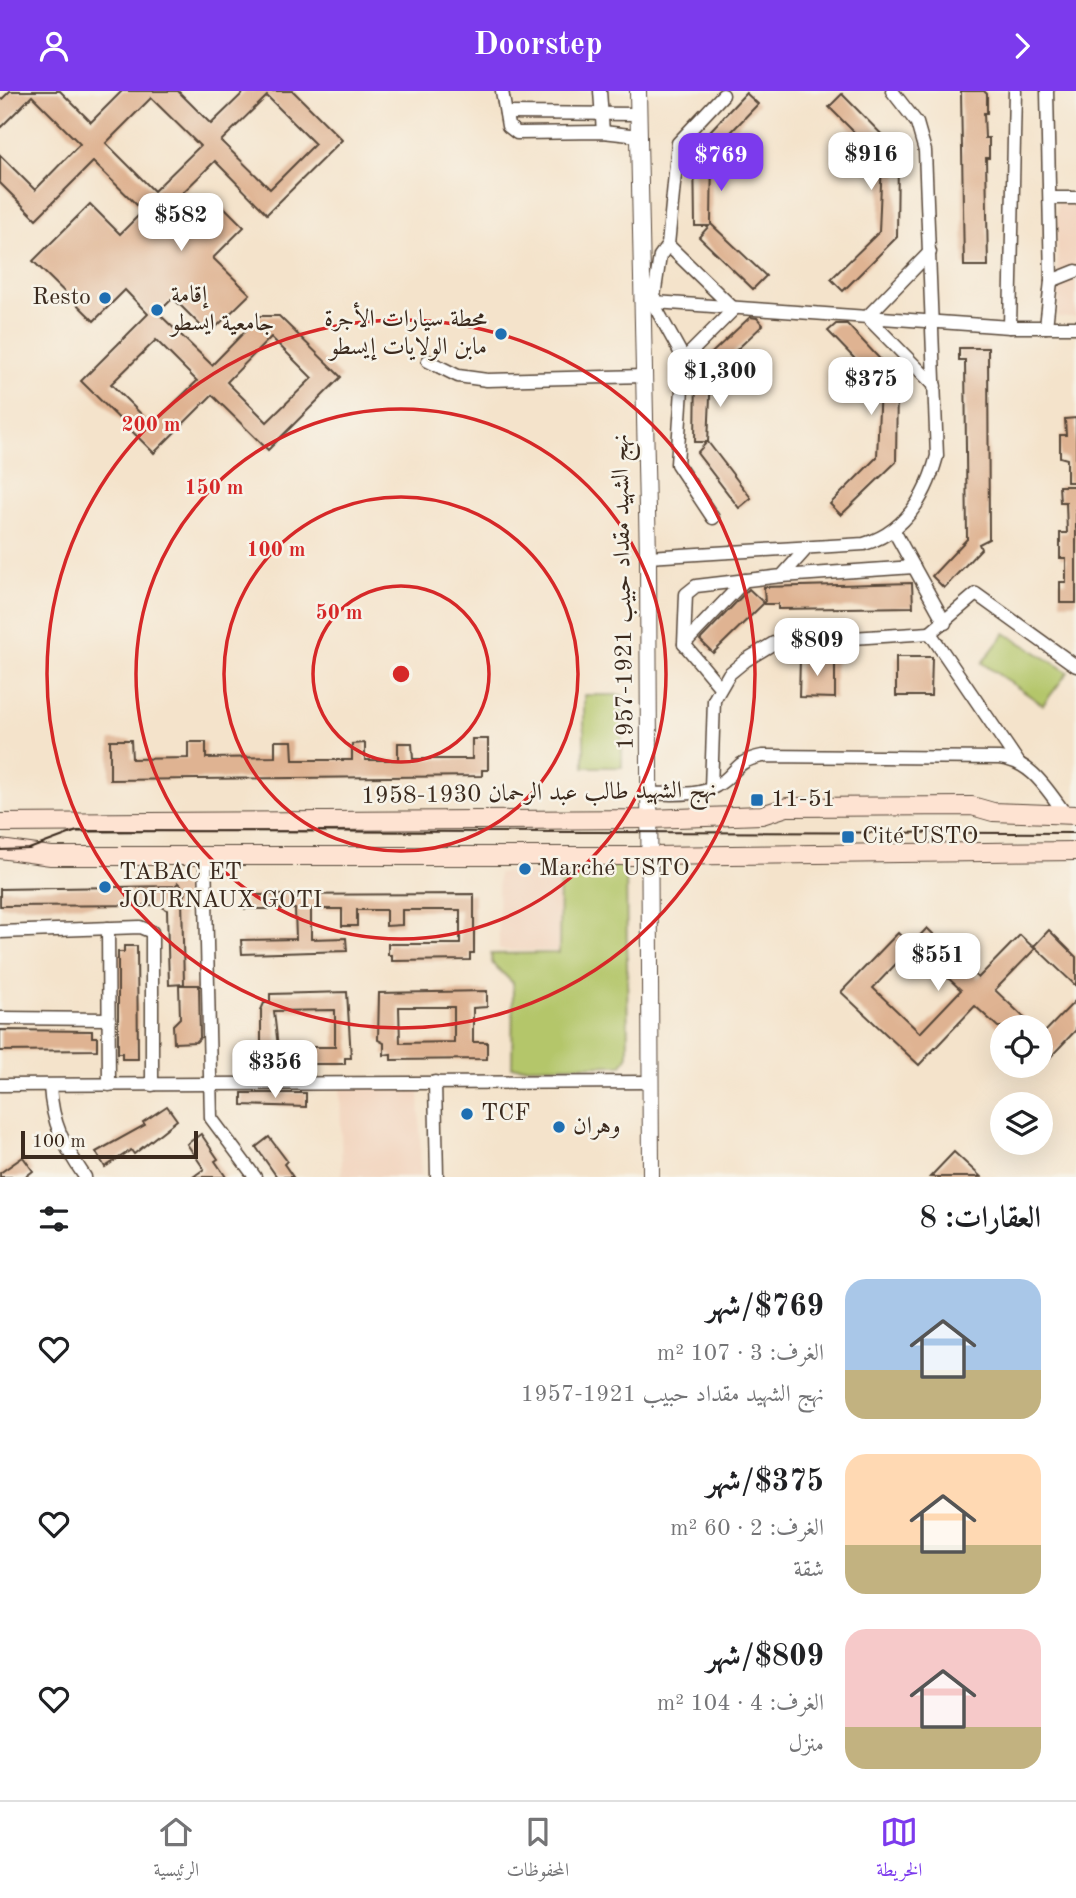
<!DOCTYPE html>
<html lang="ar">
<head>
<meta charset="utf-8">
<style>
	body { margin:0; font-family:"Old Standard TT",Amiri,serif; background:#f6f6f6; color:#202124; direction:rtl; height:100vh; display:flex; flex-direction:column; font-size:26px; white-space:nowrap }
	* { box-sizing:border-box; margin:0 }
	p { font-size:23px; color:#757577 }
	.icon { flex:none; width:38px; height:38px; fill:none; stroke:currentColor; stroke-width:2; stroke-linecap:round; stroke-linejoin:round }
	.map { position:relative; height:1086px; overflow:hidden; direction:ltr }
	.drawer { display:flex; flex-direction:column; background:#fff; flex:1 }
	.drawer>* { flex:none }
	.controls { position:absolute; left:990px; top:924px; display:grid; gap:14px }
	.controls a { display:grid; place-items:center; width:63px; height:63px; border-radius:50%; background:#fff; box-shadow:0 7px 28px #0002; font-size:35px }
	.scale { position:absolute; left:21px; bottom:18px; width:177px; box-sizing:border-box; padding-left:7px; border:4px solid #3b2a1e; border-top:0; font-size:19px; line-height:24px; white-space:nowrap; color:#3b2a1e; -webkit-text-stroke:5px #f7f3e8; paint-order:stroke }
	.price { position:absolute; translate:-50% -60px; padding:0 16px; border-radius:14px; background:#fff; color:#222; font-size:23px; line-height:46px; filter:drop-shadow(0 2px 4px #0008) }
	.price::after { content:''; position:absolute; left:50%; top:42px; width:21px; height:16px; margin-left:-10px; background:inherit; clip-path:polygon(0 0,100% 0,50% 100%) }
	.price.active { background:#7c3aed; color:#fff }
	ul { padding:0; list-style:none }
	li { display:flex; align-items:center; gap:21px; height:175px; padding:0 35px }
	li span { display:grid; place-items:center; flex:none; width:196px; height:140px; border-radius:21px; color:#555 }
	li>.icon { margin-inline-start:auto }
	span .icon { width:84px; height:84px; fill:#fffc; stroke-width:1 }
	li b { font-size:30px }
	h2 { display:flex; justify-content:space-between; align-items:center; height:84px; padding:0 35px; font-size:30px }
	header { display:flex; justify-content:space-between; align-items:center; height:91px; padding:0 35px; background:#7c3aed; color:#fff; font-size:32px; font-weight:700 }
	.tabs { display:flex; justify-content:space-around; align-items:center; height:98px; border-top:2px solid #e0e0e0; background:#fff; font-size:19px; color:#757577 }
	.tabs a { display:grid; justify-items:center; gap:4px }
	.tabs .active { color:#7c3aed }
	.map>svg:first-child { display:block }
	.built { fill:#f2d4be }
	.green { fill:#b4c66a; stroke:#787844; stroke-width:2 }
	.building { fill:#dfb392; fill-rule:evenodd }
	.lines { fill:none; stroke-linecap:round; stroke-linejoin:round }
	.minor-casing { stroke:#574638; stroke-width:15 }
	.tertiary-casing { stroke:#574638; stroke-width:18 }
	.secondary-casing { stroke:#574638; stroke-width:20 }
	.minor { stroke:#fff; stroke-width:12 }
	.tertiary { stroke:#fff; stroke-width:16 }
	.secondary { stroke:#fee3d2; stroke-width:18 }
	.tram { stroke:#3b2a1e; stroke-width:2 }
	.ring { fill:none; stroke:#d62828; stroke-width:3.5 }
	.poi-dot { fill:#1f6fb2; stroke:#f7f3e8; stroke-width:2.5 }
	.labels { text-anchor:middle; dominant-baseline:central; stroke-width:5; stroke-linejoin:round; paint-order:stroke }
	.poi-label { font-size:24px; fill:#3b2a1e; stroke:#f7f3e8; text-anchor:start }
	.street-label { font-size:24px; fill:#3b2a1e; stroke:#f7f3e8 }
	.centre { fill:#d62828; stroke:#f7f3e8; stroke-width:3.5 }
	.ring-label { font-size:21px; text-anchor:middle; font-weight:bold; fill:#d62828; stroke:#f7f3e8; stroke-width:5; stroke-linejoin:round; paint-order:stroke }
</style>
</head>
<body>
<header><svg class="icon" aria-label="forward" viewBox="0 0 24 24"><path d="M9 5l7 7-7 7"/></svg>Doorstep<svg class="icon" aria-label="person" viewBox="0 0 24 24"><circle cx="12" cy="8" r="4"/><path d="M4 21q1-7 8-7t8 7"/></svg></header>
<div class="map">
<svg width="1076" height="1086" viewBox="0 0 1076 1086">
	<rect width="100%" height="100%" fill="#f7f3e8"/>
	<filter id="ink" filterUnits="userSpaceOnUse"><feTurbulence type="fractalNoise" baseFrequency=".0143" numOctaves="2"/><feDisplacementMap in="SourceGraphic" scale="14" xChannelSelector="R" yChannelSelector="G"/><feConvolveMatrix kernelMatrix="1 2 1 2 8 2 1 2 1" color-interpolation-filters="sRGB"/></filter>
	<filter id="wash" filterUnits="userSpaceOnUse"><feTurbulence type="fractalNoise" baseFrequency=".00686" numOctaves="4" result="noise"/><feDisplacementMap in="SourceGraphic" scale="28" xChannelSelector="R" yChannelSelector="G"/><feGaussianBlur stdDeviation="1.57" result="paint"/><feColorMatrix in="noise" values="0 0 0 0 0 0 0 0 0 0 0 0 0 0 0 0 0 1.4 0 .05"/><feComposite in="paint" operator="in"/></filter>
	<g filter="url(#wash)">
		<rect width="100%" height="100%" fill="#f4e3cb"/>
		<g class="built">
			<path d="M1076 111V226H1058L1057 112Z"/>
			<path d="M559 781 557 860 499 859 498 782Z"/>
			<path d="M419 990 421 1086H342L340 991Z"/>
		</g>
		<g class="green">
			<path d="M1005 542 1068 581 1043 614 982 572Z"/>
			<rect x="584" y="604" width="38" height="72"/>
			<path d="M560 771H626L628 964 622 974 512 976 513 892 492 872 491 863 559 862Z"/>
		</g>
		<g id="blocks">
			<g class="building">
				<path d="M10 0H60L91 31 122 0H178L211 33 245 0H293L342 49 267 123 215 70 162 122 177 136 211 103 244 136 213 167 250 203 209 243 173 207 158 222 212 274 260 225H279L341 286 268 359 212 304 154 362 81 290 148 223 125 199 94 230 33 170 90 113 120 143 143 120 93 71 36 128 0 92V64L35 99 80 53 32 5 0 37V10ZM267 5 315 53 270 98 221 50ZM151 7 200 55 154 100 106 52ZM271 246 312 287 267 331 227 291ZM156 249 197 290 152 334 111 293Z"/>
				<path d="M961 0H984L987 3V22H984L985 47H989V67H986L988 175H964Z"/>
				<path d="M746 2 758 13 712 61 711 133 766 185 753 198 699 146 709 135H695L694 57Z"/>
				<path d="M842 3 895 57 884 67 898 68 897 146 843 200 831 188 879 141 882 69 829 16Z"/>
				<path d="M750 226 757 227 763 234 711 283 708 351 751 407 739 417 697 362 707 351H695L696 282 708 283 700 273Z"/>
				<path d="M836 233H847L893 282 883 292H897L896 371 841 424 830 413 877 366 880 294 828 240Z"/>
				<path d="M959 257H988L989 448 979 453 981 458 944 497 932 485 967 448 965 269H959Z"/>
				<path d="M1076 327V391H1067V368L1060 366V344H1066L1065 328Z"/>
				<path d="M1059 395H1076V512H1060V491H1066V467H1060V442H1067L1066 411H1060Z"/>
				<path d="M912 492 913 516 778 518V513H765L764 496Z"/>
				<path d="M749 498 764 512 713 562 700 549Z"/>
				<path d="M896 566H932L931 605H896Z"/>
				<path d="M800 567 835 568V607L799 606Z"/>
				<path d="M472 648H488V679H482V685L110 689V649H131L132 668 188 667V651H206V667L275 666V650H292L293 669H352V653L365 652V669H398V652H412L413 668H472Z"/>
				<path d="M178 792 186 800 182 808 184 893 169 894 167 819 159 814 0 815V798L175 795Z"/>
				<path d="M474 803V862H470V869L392 870V864H388V853H460V819H402V834L386 835V819H357V835H342V818H311V848L346 847 347 860 242 863 241 849 296 848 295 818H245V804Z"/>
				<path d="M927 837 978 887 1020 844 1035 858 995 899 1034 936H998L975 915 919 974 841 901 898 842 912 856 873 897 920 942 961 899 912 853Z"/>
				<path d="M1049 839 1076 866V895L1034 855Z"/>
				<path d="M124 855H137L138 968H122V962H118V861H124Z"/>
				<path d="M179 894H199L200 947 196 951 174 952 173 934 180 927Z"/>
				<path d="M487 900V916L473 917V951H487V968L391 969V963L384 964V952L378 949 379 902ZM399 916H454V951L400 952Z"/>
				<path d="M347 901 351 967H345V973H270V966H261V919L264 912H270V903ZM335 919V956H278L274 920Z"/>
				<path d="M1076 909V939L1041 976V945Z"/>
				<path d="M0 939 92 940V946H97V959L0 960Z"/>
				<path d="M242 1002H306V1016L242 1014Z"/>
				<path d="M167 1015 177 1029 134 1063 131 1059 105 1076 96 1061 145 1034 143 1031Z"/>
				<path d="M201 1043 218 1068 215 1070 226 1086H193L204 1078 187 1053Z"/>
				<path d="M269 1046 287 1070 284 1073 293 1086H277L256 1056Z"/>
				<path d="M954 1061 981 1086H930Z"/>
				<path d="M23 1066 33 1080 25 1086H0V1082Z"/>
			</g>
		</g>
	</g>
	<g filter="url(#ink)">
		<use href="#blocks" fill-opacity="0" stroke="#574638" stroke-width="2"/>
		<g class="lines">
			<g class="minor-casing">
				<g id="minor">
					<path d="M502 0 508 35 517 42 603 41 639 45"/>
					<path d="M600 0 603 41"/>
					<path d="M506 22 639 23"/>
					<path d="M1050 107H1076"/>
					<path d="M668 154 660 165 653 212 684 268 677 373 713 427"/>
					<path d="M930 161 867 226 935 295"/>
					<path d="M1051 190 1076 180"/>
					<path d="M641 210 1010 236H1076"/>
					<path d="M1010 236 1015 0"/>
					<path d="M1046 236 1051 190 1047 0"/>
					<path d="M684 268 734 218 668 154 678 52 723 4"/>
					<path d="M428 270 458 285 487 289 644 285"/>
					<path d="M894 440 945 532"/>
					<path d="M648 466 864 453C905 441 926 406 937 365L925 60 917 32 892 0"/>
					<path d="M782 485 914 476"/>
					<path d="M930 542 976 503 1076 575"/>
					<path d="M684 553 745 489"/>
					<path d="M720 596 684 553 686 503 696 495 782 485 807 457"/>
					<path d="M711 698 714 609 729 583 746 569 774 552 930 542 1018 671"/>
					<path d="M649 703C670 702 698 706 716 695 738 683 732 671 762 665L999 667C1032 670 1047 699 1066 724"/>
					<path d="M205 764 211 1027 255 1086"/>
					<path d="M108 837 109 994"/>
					<path d="M0 841 140 836 152 841V994"/>
					<path d="M0 927 109 928"/>
					<path d="M435 991 437 1086"/>
					<path d="M0 994 650 991"/>
					<path d="M50 995C52 1033 64 1055 85 1086"/>
				</g>
			</g>
			<g class="tertiary-casing">
				<path id="tertiary" d="M638 0 648 466 651 1086"/>
			</g>
			<g class="secondary-casing">
				<g id="secondary">
					<path d="M0 732 649 728 762 724 787 716 972 715 993 721 1076 724"/>
					<path d="M0 758 51 765H649L1076 760"/>
				</g>
			</g>
			<use href="#minor" class="minor"/>
			<use href="#tertiary" class="tertiary"/>
			<use href="#secondary" class="secondary"/>
			<path class="tram" d="M0 759 29 758 77 740 1076 742"/>
		</g>
	</g>
	<g class="ring">
		<circle cx="401" cy="583" r="88"/>
		<circle cx="401" cy="583" r="177"/>
		<circle cx="401" cy="583" r="265"/>
		<circle cx="401" cy="583" r="354"/>
	</g>
	<g class="poi-dot">
		<circle cx="105" cy="207" r="7"/>
		<circle cx="157" cy="219" r="7"/>
		<circle cx="501" cy="243" r="7"/>
		<rect x="750" y="702" width="14" height="14" rx="3.5"/>
		<rect x="841" y="739" width="14" height="14" rx="3.5"/>
		<circle cx="525" cy="778" r="7"/>
		<circle cx="105" cy="796" r="7"/>
		<circle cx="467" cy="1023" r="7"/>
		<circle cx="559" cy="1036" r="7"/>
	</g>
	<g class="labels">
		<g class="poi-label">
			<text x="171" y="205">إقامة<tspan x="171" dy="28">جامعية ايسطو</tspan></text>
			<text x="91" y="207" text-anchor="end">Resto</text>
			<text x="487" y="229" text-anchor="end">محطة سيارات الأجرة<tspan x="487" dy="28">مابن الولايات إيسطو</tspan></text>
			<text x="771" y="709">11-51</text>
			<text x="862" y="746">Cité USTO</text>
			<text x="539" y="778">Marché USTO</text>
			<text x="119" y="782">TABAC ET<tspan x="119" dy="28">JOURNAUX GOTI</tspan></text>
			<text x="481" y="1023">TCF</text>
			<text x="573" y="1036">وهران</text>
		</g>
		<g class="street-label">
			<text transform="translate(624 501) rotate(-91)">نهج الشهيد مقداد حبيب 1921-1957</text>
			<text transform="translate(539 703) rotate(-1)">نهج الشهيد طالب عبد الرحمان 1930-1958</text>
		</g>
	</g>
	<circle cx="401" cy="583" r="10" class="centre"/>
	<g class="ring-label">
		<text x="151" y="340">200 m</text>
		<text x="214" y="403">150 m</text>
		<text x="276" y="465">100 m</text>
		<text x="339" y="528">50 m</text>
	</g>
</svg>
<div class="controls">
<a><svg class="icon" aria-label="locate" viewBox="0 0 24 24"><circle cx="12" cy="12" r="6"/><path d="M12 2v4M12 18v4M2 12h4M18 12h4"/></svg></a>
<a><svg class="icon" aria-label="layers" viewBox="0 0 24 24"><path d="M12 4l9 5-9 5-9-5zM3 14l9 5 9-5"/></svg></a>
</div>
<div class="scale">100 m</div>
<b class="price" style="left:871px;top:101px">$916</b>
<b class="price active" style="left:721px;top:102px">$769</b>
<b class="price" style="left:181px;top:162px">$582</b>
<b class="price" style="left:720px;top:318px">$1,300</b>
<b class="price" style="left:871px;top:326px">$375</b>
<b class="price" style="left:817px;top:587px">$809</b>
<b class="price" style="left:938px;top:902px">$551</b>
<b class="price" style="left:275px;top:1009px">$356</b>
</div>
<section class="drawer">
<h2>العقارات: 8<svg class="icon" aria-label="filters" viewBox="0 0 24 24"><path d="M4 7h16M4 17h16"/><circle cx="9" cy="7" r="2"/><circle cx="15" cy="17" r="2"/></svg></h2>
<ul>
<li><span style="background:linear-gradient(#a9c7e8 65%,#c2b280 0)"><svg class="icon" aria-label="home" viewBox="0 0 24 24"><path d="M3 11l9-7 9 7M6 9v11h12V9"/></svg></span><div><b>$769/شهر</b><p>الغرف: 3 · 107 m²</p><p>نهج الشهيد مقداد حبيب 1921-1957</p></div><svg class="icon" aria-label="heart" viewBox="0 0 24 24"><path d="M12 20l-8-8c-3-5 5-10 8-4 3-6 11-1 8 4z"/></svg></li>
<li><span style="background:linear-gradient(#ffd9b3 65%,#c2b280 0)"><svg class="icon" aria-label="home" viewBox="0 0 24 24"><path d="M3 11l9-7 9 7M6 9v11h12V9"/></svg></span><div><b>$375/شهر</b><p>الغرف: 2 · 60 m²</p><p>شقة</p></div><svg class="icon" aria-label="heart" viewBox="0 0 24 24"><path d="M12 20l-8-8c-3-5 5-10 8-4 3-6 11-1 8 4z"/></svg></li>
<li><span style="background:linear-gradient(#f6c9c9 70%,#c2b280 0)"><svg class="icon" aria-label="home" viewBox="0 0 24 24"><path d="M3 11l9-7 9 7M6 9v11h12V9"/></svg></span><div><b>$809/شهر</b><p>الغرف: 4 · 104 m²</p><p>منزل</p></div><svg class="icon" aria-label="heart" viewBox="0 0 24 24"><path d="M12 20l-8-8c-3-5 5-10 8-4 3-6 11-1 8 4z"/></svg></li>
</ul>
</section>
<nav class="tabs">
<a class="active"><svg class="icon" aria-label="map" viewBox="0 0 24 24"><path d="M3 6l6-2 6 2 6-2v14l-6 2-6-2-6 2zM9 4v14M15 6v14"/></svg>الخريطة</a>
<a><svg class="icon" aria-label="saved" viewBox="0 0 24 24"><path d="M7 4h10v16l-5-4-5 4z"/></svg>المحفوظات</a>
<a><svg class="icon" aria-label="home" viewBox="0 0 24 24"><path d="M3 11l9-7 9 7M6 9v11h12V9"/></svg>الرئيسية</a>
</nav>
</body>
</html>
